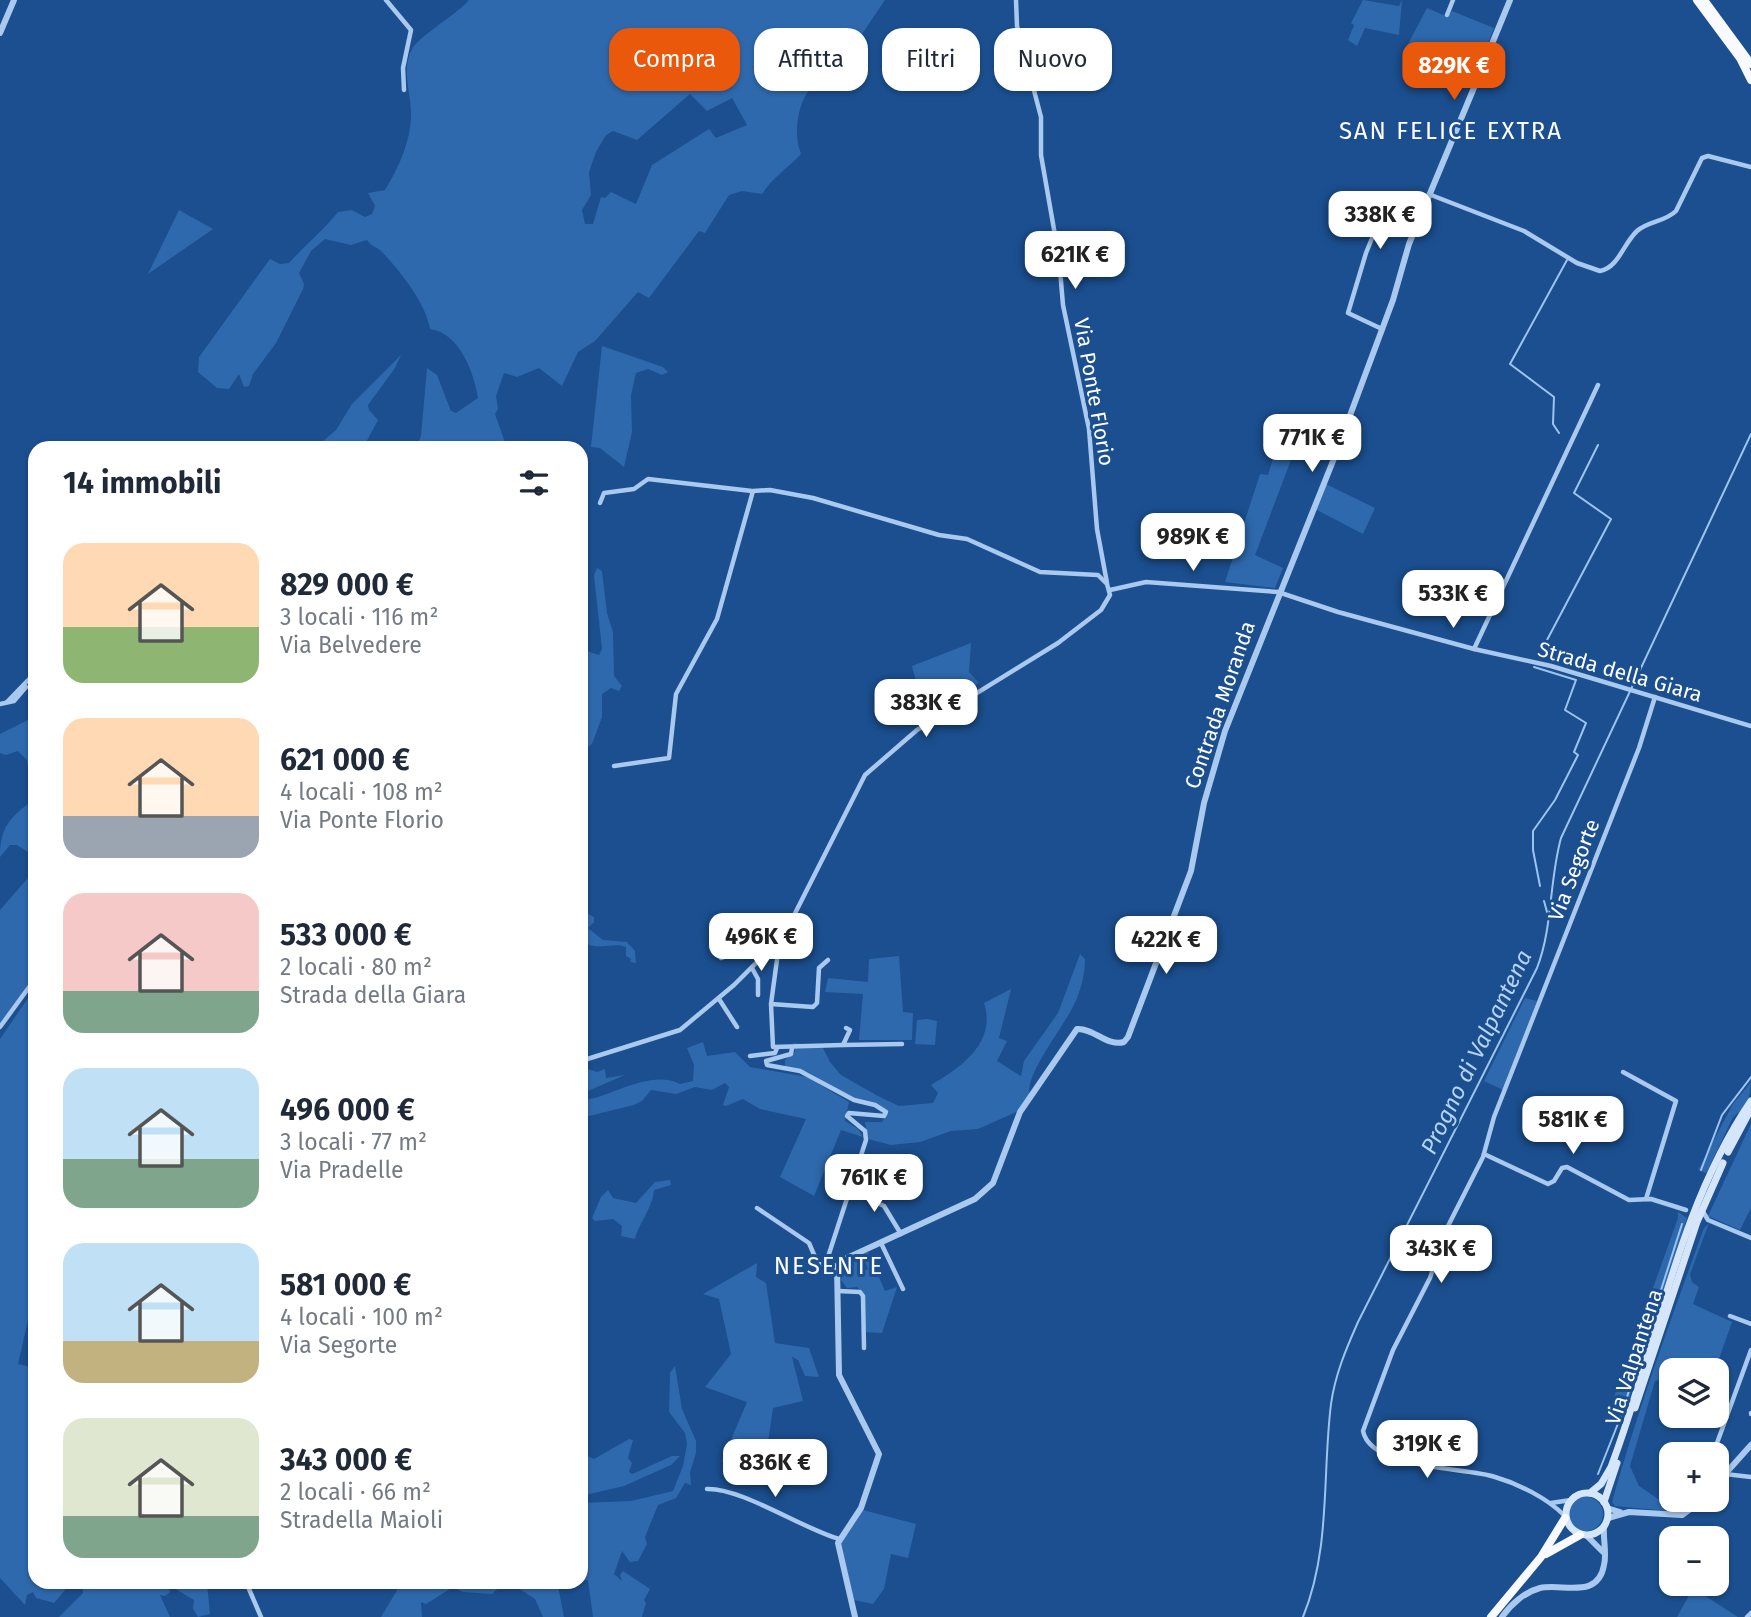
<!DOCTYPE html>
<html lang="it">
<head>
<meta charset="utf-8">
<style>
	body { margin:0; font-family:"Fira Sans",sans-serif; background:#f6f6f7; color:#1f2937; height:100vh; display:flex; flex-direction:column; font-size:26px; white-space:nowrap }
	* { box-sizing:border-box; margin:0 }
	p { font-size:23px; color:#747a83 }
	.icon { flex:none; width:38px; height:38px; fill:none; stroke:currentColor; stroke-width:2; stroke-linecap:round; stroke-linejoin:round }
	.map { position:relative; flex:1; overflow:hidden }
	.sheet { position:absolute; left:28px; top:441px; width:560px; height:1148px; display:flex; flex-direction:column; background:#fff; border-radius:21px; box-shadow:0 2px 5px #0004 }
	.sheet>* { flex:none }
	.guide { position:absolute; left:609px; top:28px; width:665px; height:63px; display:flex; gap:14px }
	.buttons { position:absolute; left:1659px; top:1358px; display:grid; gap:14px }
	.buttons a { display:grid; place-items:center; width:70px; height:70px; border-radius:14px; background:#fff; box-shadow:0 2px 5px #0004; font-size:35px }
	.price { position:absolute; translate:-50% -60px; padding:0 16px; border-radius:14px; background:#fff; color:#222; font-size:23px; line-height:46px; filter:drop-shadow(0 2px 4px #0008) }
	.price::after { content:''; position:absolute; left:50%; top:42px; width:21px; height:16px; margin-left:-10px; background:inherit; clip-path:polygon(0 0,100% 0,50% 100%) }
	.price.selected { background:#ea580c; color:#fff }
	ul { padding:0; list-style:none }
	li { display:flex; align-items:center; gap:21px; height:175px; padding:0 35px }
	li span { display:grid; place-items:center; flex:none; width:196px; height:140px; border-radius:21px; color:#555 }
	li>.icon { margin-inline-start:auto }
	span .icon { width:84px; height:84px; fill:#fffc; stroke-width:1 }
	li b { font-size:30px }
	h2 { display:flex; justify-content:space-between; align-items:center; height:84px; padding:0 35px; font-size:30px }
	.tag { padding:0 24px; border-radius:21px; background:#fff; box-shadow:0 2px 5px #0004; font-size:24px; line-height:63px }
	.tag.selected { background:#ea580c; color:#fff }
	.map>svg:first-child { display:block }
	.green { fill:#2e69ad; fill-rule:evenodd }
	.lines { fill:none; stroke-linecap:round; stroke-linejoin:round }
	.stream { stroke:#9cc4f0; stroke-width:2 }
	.minor { stroke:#a9c9ee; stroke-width:4.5 }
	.tertiary { stroke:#a9c9ee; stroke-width:6 }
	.secondary { stroke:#d6e6fa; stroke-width:7 }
	.trunk { stroke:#f8faff; stroke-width:8 }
	.labels { text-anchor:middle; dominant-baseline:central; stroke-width:6; stroke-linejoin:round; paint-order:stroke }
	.street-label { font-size:21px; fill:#fff; stroke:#1b4f8f }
	.water-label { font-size:23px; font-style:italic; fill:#b5d3f5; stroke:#1b4f8f }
	.quarter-label { font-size:24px; letter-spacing:2px; fill:#fff; stroke:#1b4f8f }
</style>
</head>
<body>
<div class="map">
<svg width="1751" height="1617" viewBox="0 0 1751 1617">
	<rect width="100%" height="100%" fill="#1b4f8f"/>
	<g class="green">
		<path d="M469 0H885L860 37 838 56 834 72C827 79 818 79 812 86 797 103 793 135 801 154 788 168 773 177 762 194L742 191 729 195 705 233 699 231 649 298 638 292 595 341 578 352 562 386 539 368 517 377 504 373 496 396 498 409 495 414 507 448H416L421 436 427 368 437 375 451 411 456 413 478 398C474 373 460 333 430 329 426 304 401 272 383 253 378 247 371 247 367 240L351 245 325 239 311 251 299 273 304 284 303 289 276 343 253 374 249 386 244 387 239 374 229 389 217 388 198 372 199 357 270 259 280 264 289 263C305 245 323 231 338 212L352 210 365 217 372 214 375 206 368 193 385 190C399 167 411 141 411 114 411 93 401 69 412 49 419 36 456 15 469 0ZM690 94 707 111 732 98 747 125 716 138 709 129 652 165 636 204 611 192 605 198 601 197 593 224H585L582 210 591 195 589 172 596 152 606 135 613 131 637 140Z"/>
		<path d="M1363 0 1399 6 1402 0 1399 35 1365 28 1357 46 1348 40 1354 25 1351 23Z"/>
		<path d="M1427 8 1448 17 1452 11 1494 28 1484 53 1472 49 1462 72 1407 46Z"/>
		<path d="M179 210 213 229 148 274Z"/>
		<path d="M602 346 663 367 668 372 662 375 648 369 636 373 631 395 632 432 624 467 600 448 591 447Z"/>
		<path d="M401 355 395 368 368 405 369 410 378 420 363 448H315L336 430 352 404Z"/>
		<path d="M1275 452 1291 460 1255 555 1283 568 1275 588 1225 582 1260 474 1268 475Z"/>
		<path d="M1326 484 1375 508 1363 534 1315 509Z"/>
		<path d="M597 568 602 571 607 613 613 632 614 676 622 686 619 691 611 688 602 694V717L592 744 581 753V656L587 651 599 655 602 649 594 575Z"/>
		<path d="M971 643 969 672 979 683 930 715 920 696 912 666Z"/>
		<path d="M32 718 35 719V771L28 767 27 760 18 751 6 755 0 753V734Z"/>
		<path d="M35 799V848L28 852 17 845H10L0 857C0 826 11 816 35 799Z"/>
		<path d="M35 870V976L0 1024V910Z"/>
		<path d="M581 910 594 917V922L588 928 603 940 627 942 635 951 636 963 630 962 631 959 626 956V947C615 942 599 950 587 944L581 933Z"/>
		<path d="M1080 954 1085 959C1085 973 1082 985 1077 998 1068 1023 1023 1074 1030 1096L1021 1110 978 1129 951 1131 920 1142 891 1145 868 1139 865 1122H882L886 1116 884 1110 857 1101 808 1072 785 1067V1060L795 1052 793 1043 822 1046 830 1062 841 1075 878 1096 899 1106 933 1103 938 1093 931 1085C961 1068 997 1042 984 1003L1011 989 999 1038 1007 1041 997 1061 1021 1076 1024 1061 1058 1013Z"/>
		<path d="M899 956 903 1012 913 1013 912 1040H859L863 994 825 992 828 978 868 982 869 959Z"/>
		<path d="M35 988V1306L29 1316 18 1364 35 1368V1582H64L65 1590 54 1603 36 1598 33 1592 27 1595 25 1605 0 1578V1039Z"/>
		<path d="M1525 998 1537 1001 1503 1090 1484 1081Z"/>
		<path d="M927 1019 937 1021 935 1045 915 1044 917 1020Z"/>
		<path d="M703 1042 707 1056 735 1052 750 1067 807 1077 849 1102 845 1121 858 1129 863 1137 841 1130 814 1196 780 1177 806 1119 760 1109 743 1099 726 1106 723 1105 729 1087 725 1083 712 1090 695 1087 676 1094 651 1090 642 1101 634 1105 585 1117 581 1099C600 1104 648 1067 680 1084L693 1081 694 1065 687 1048Z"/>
		<path d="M588 1069 597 1072 605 1069 606 1078 625 1075 581 1094V1073Z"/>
		<path d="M1751 1082 1748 1105 1733 1117 1709 1168 1706 1173 1698 1170 1733 1104Z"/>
		<path d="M1751 1124V1208L1740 1230 1708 1216Z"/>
		<path d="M670 1180 671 1185 654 1190C653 1207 638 1225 635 1239L621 1236 622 1226 613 1219 595 1221 592 1218 601 1197 608 1190 613 1198 636 1203 655 1182Z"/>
		<path d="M1678 1212 1687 1218 1624 1414 1617 1417 1611 1412 1613 1400 1678 1218Z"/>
		<path d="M1709 1223 1690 1274 1692 1282 1699 1287 1693 1304 1732 1322 1715 1370H1671V1376L1655 1381 1630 1466 1639 1486 1667 1505 1668 1511 1615 1506 1612 1502C1638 1409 1671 1319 1704 1228Z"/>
		<path d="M868 1252 885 1291 897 1287 882 1333 865 1332V1295L857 1287 847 1288 841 1280 844 1263 857 1256 863 1271 868 1269 862 1255Z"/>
		<path d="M757 1263 756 1277 766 1283 775 1343 809 1348 819 1377 805 1376 798 1360 792 1357 803 1401 773 1408 767 1449 751 1443 741 1462 725 1466 722 1461 747 1402 705 1387 731 1354 719 1299 703 1294Z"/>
		<path d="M675 1366 682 1409 696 1441V1453L690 1472 691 1485 685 1483 676 1498 658 1505 645 1537 647 1544 638 1561 630 1562 622 1551 614 1574 622 1581 620 1575 623 1571 650 1589 644 1600 646 1603 642 1617H593L588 1580 581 1581V1503L631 1501 673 1491 683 1466 687 1444 685 1433 669 1412 670 1373Z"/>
		<path d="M629 1439 633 1440 628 1458 632 1463 629 1472 632 1474 672 1456H680L671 1465 624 1486 581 1496V1453L594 1459Z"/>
		<circle cx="1586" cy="1514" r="17"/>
		<path d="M863 1510 916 1524 908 1558 891 1554 884 1589 873 1604 854 1600 841 1542Z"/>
		<path d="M82 1582H167L170 1592 165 1596 160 1595 170 1617H59L83 1593Z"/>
		<path d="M174 1582 207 1584 210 1614 198 1617 193 1609 194 1600 177 1590Z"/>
		<path d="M402 1582H505L492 1594 463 1592 453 1587 426 1604 421 1602 422 1617H381Z"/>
		<path d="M509 1582H579L558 1586 564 1617H543L535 1599Z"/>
		<path d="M1693 1588 1738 1617H1677Z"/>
	</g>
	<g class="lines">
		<g class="stream">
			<path d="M1559 433 1553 424 1554 397 1510 364 1567 260"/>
			<path d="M1538 657 1611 519 1574 493 1598 445"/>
			<path d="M1534 667 1576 680 1565 710 1586 723 1574 752 1578 755 1555 800 1533 831V850L1540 886"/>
			<path d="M1544 901 1547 912"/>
			<path d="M1701 1170 1722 1115 1751 1077"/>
			<path d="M1598 1474 1621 1416 1682 1224"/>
			<path d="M1303 1617C1331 1548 1322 1476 1331 1404 1335 1375 1346 1349 1358 1322L1537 968C1553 927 1549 881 1561 838L1751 434"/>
		</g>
		<g class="minor">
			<path d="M386 0 411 30 403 68 404 90"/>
			<path d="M1016 0 1017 26 1041 117V155L1059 258 1063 305 1089 429 1097 529 1107 583"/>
			<path d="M1447 15 1453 0"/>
			<path d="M1431 195 1524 231 1577 263 1600 271C1619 267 1623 244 1637 231 1648 221 1665 222 1676 211L1702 158 1708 156 1751 167"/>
			<path d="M1372 197 1386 205"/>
			<path d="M1382 329 1348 313 1366 253 1385 206 1391 204 1421 216"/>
			<path d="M600 503 604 493 634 489 648 479 752 491"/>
			<path d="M1110 590 1146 582 1278 592 1338 612 1474 649 1551 666 1751 726"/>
			<path d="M1474 649 1598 385"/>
			<path d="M7 702 35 673"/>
			<path d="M0 704 14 701 26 687"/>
			<path d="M614 766 669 758 676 694 717 619 753 491 770 490 813 498 939 535 967 539 1040 572 1098 575 1107 584 1110 595 1101 610 1058 643 917 730 865 775 779 945 771 1004 773 1047 843 1045"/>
			<path d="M721 958C743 951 756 933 780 943"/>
			<path d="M752 968 758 979V995"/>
			<path d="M719 999 737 1027"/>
			<path d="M771 1004 813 1007 817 1003 819 968 828 960"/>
			<path d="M0 1027 35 979"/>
			<path d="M846 1028 850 1030 843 1045 902 1044"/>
			<path d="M792 1048 791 1054 766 1061 767 1065 800 1071 854 1100 875 1105 886 1112 884 1116 849 1113 847 1116 865 1131 866 1140 826 1263"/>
			<path d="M750 1056 775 1053 777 1048"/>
			<path d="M581 1061 680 1030 734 985 772 947 779 945"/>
			<path d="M1623 1072 1676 1101 1646 1199"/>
			<path d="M1484 1154 1548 1184 1554 1181 1562 1168 1567 1167 1629 1200 1651 1199 1686 1210"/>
			<path d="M850 1190 884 1206 901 1234"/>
			<path d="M757 1208 809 1243 818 1264 837 1266"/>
			<path d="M1702 1210 1708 1220 1751 1238"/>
			<path d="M881 1243 903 1289"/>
			<path d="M838 1291 860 1292 863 1296 864 1348"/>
			<path d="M1730 1316 1751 1324"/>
			<path d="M1751 1413V1414"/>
			<path d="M1713 1454 1751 1350"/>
			<path d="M1725 1474 1751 1477"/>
			<path d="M707 1489C742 1488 801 1528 839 1539"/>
			<path d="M1551 1503 1571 1500"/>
			<path d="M1565 1516C1547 1498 1519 1484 1495 1477 1466 1467 1371 1470 1363 1431L1393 1350 1430 1278 1447 1228 1483 1157 1494 1117 1639 748 1655 697"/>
			<path d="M246 1582 261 1617"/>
			<path d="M1747 1617 1751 1613"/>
		</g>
		<g class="tertiary">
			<path d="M0 33 14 0"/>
			<path d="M1717 1483 1751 1445"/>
			<path d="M1607 1508 1620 1512"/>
			<path d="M1608 1518 1629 1512 1682 1515 1703 1500"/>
			<path d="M1587 1536 1603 1552"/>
			<path d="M855 1617 838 1543 861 1508 879 1454 839 1375 837 1266 847 1258 975 1199 993 1183 1020 1112 1077 1029C1094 1028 1107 1047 1124 1042L1128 1037 1191 871 1204 803 1225 731 1333 461 1393 300 1409 244 1478 78 1481 60 1487 56 1510 0"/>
			<path d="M1502 1617C1511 1604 1525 1592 1540 1588 1563 1583 1598 1600 1604 1565 1607 1554 1603 1540 1604 1527"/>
		</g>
		<g class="secondary">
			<path d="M1728 1152 1751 1109"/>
			<path d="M1635 1408 1697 1222 1723 1163"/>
			<circle cx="1587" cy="1514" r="21"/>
			<path d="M1590 1493 1601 1484 1611 1467C1657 1346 1677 1210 1751 1101"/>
			<path d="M1604 1502 1617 1463"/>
		</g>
		<g class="trunk">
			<path d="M1697 0 1740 58 1751 80"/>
			<path d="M1704 0 1751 64"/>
			<path d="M1546 1554 1580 1535"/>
			<path d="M1491 1617 1541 1557 1565 1518"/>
		</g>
	</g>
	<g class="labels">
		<g class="street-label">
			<text transform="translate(1094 392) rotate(80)">Via Ponte Florio</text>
			<text transform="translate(1620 672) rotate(16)">Strada della Giara</text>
			<text transform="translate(1220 705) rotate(-71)">Contrada Moranda</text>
			<text transform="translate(1574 870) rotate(-69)">Via Segorte</text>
			<text transform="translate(1634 1357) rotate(-72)">Via Valpantena</text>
		</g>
		<g class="water-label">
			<text transform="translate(1476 1052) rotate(-64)">Progno di Valpantena</text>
		</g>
		<g class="quarter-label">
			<text x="1451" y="131">SAN FELICE EXTRA</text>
			<text x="829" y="1266">NESENTE</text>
		</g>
	</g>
</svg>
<div class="buttons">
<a><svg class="icon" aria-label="layers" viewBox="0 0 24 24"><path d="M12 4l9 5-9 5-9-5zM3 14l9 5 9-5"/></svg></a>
<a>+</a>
<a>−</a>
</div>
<b class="price selected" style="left:1454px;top:102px">829K €</b>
<b class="price" style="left:1380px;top:251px">338K €</b>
<b class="price" style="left:1075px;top:291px">621K €</b>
<b class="price" style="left:1312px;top:474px">771K €</b>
<b class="price" style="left:1193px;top:573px">989K €</b>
<b class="price" style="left:1453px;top:630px">533K €</b>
<b class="price" style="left:926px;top:739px">383K €</b>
<b class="price" style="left:761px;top:973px">496K €</b>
<b class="price" style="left:1166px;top:976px">422K €</b>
<b class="price" style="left:1573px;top:1156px">581K €</b>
<b class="price" style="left:874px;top:1214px">761K €</b>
<b class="price" style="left:1441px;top:1285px">343K €</b>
<b class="price" style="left:1427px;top:1480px">319K €</b>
<b class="price" style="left:775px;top:1499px">836K €</b>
<div class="guide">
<a class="tag selected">Compra</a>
<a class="tag">Affitta</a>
<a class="tag">Filtri</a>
<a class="tag">Nuovo</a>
</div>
<section class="sheet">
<h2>14 immobili<svg class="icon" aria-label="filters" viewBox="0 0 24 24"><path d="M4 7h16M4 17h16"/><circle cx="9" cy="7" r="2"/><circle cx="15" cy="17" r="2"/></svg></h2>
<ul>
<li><span style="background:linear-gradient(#ffd9b3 60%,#8fb573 0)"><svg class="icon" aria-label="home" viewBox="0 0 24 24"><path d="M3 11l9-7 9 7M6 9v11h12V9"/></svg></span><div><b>829 000 €</b><p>3 locali · 116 m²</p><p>Via Belvedere</p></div></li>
<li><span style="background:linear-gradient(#ffd9b3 70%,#9aa5b1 0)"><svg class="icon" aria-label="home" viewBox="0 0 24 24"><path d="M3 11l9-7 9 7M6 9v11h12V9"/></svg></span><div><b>621 000 €</b><p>4 locali · 108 m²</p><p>Via Ponte Florio</p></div></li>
<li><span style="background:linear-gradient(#f6c9c9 70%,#7fa58c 0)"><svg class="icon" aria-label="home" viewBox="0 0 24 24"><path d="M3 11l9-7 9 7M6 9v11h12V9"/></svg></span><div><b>533 000 €</b><p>2 locali · 80 m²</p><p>Strada della Giara</p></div></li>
<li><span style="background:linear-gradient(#bfe0f5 65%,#7fa58c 0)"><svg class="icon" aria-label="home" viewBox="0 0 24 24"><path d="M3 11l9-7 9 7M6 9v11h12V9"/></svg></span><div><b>496 000 €</b><p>3 locali · 77 m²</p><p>Via Pradelle</p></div></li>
<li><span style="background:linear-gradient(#bfe0f5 70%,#c2b280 0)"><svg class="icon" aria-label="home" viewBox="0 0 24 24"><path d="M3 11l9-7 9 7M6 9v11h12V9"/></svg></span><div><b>581 000 €</b><p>4 locali · 100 m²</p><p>Via Segorte</p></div></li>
<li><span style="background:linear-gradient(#dfe7d0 70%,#7fa58c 0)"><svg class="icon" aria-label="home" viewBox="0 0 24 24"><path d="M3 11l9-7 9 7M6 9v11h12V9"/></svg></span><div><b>343 000 €</b><p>2 locali · 66 m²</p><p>Stradella Maioli</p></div></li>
</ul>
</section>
</div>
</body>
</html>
